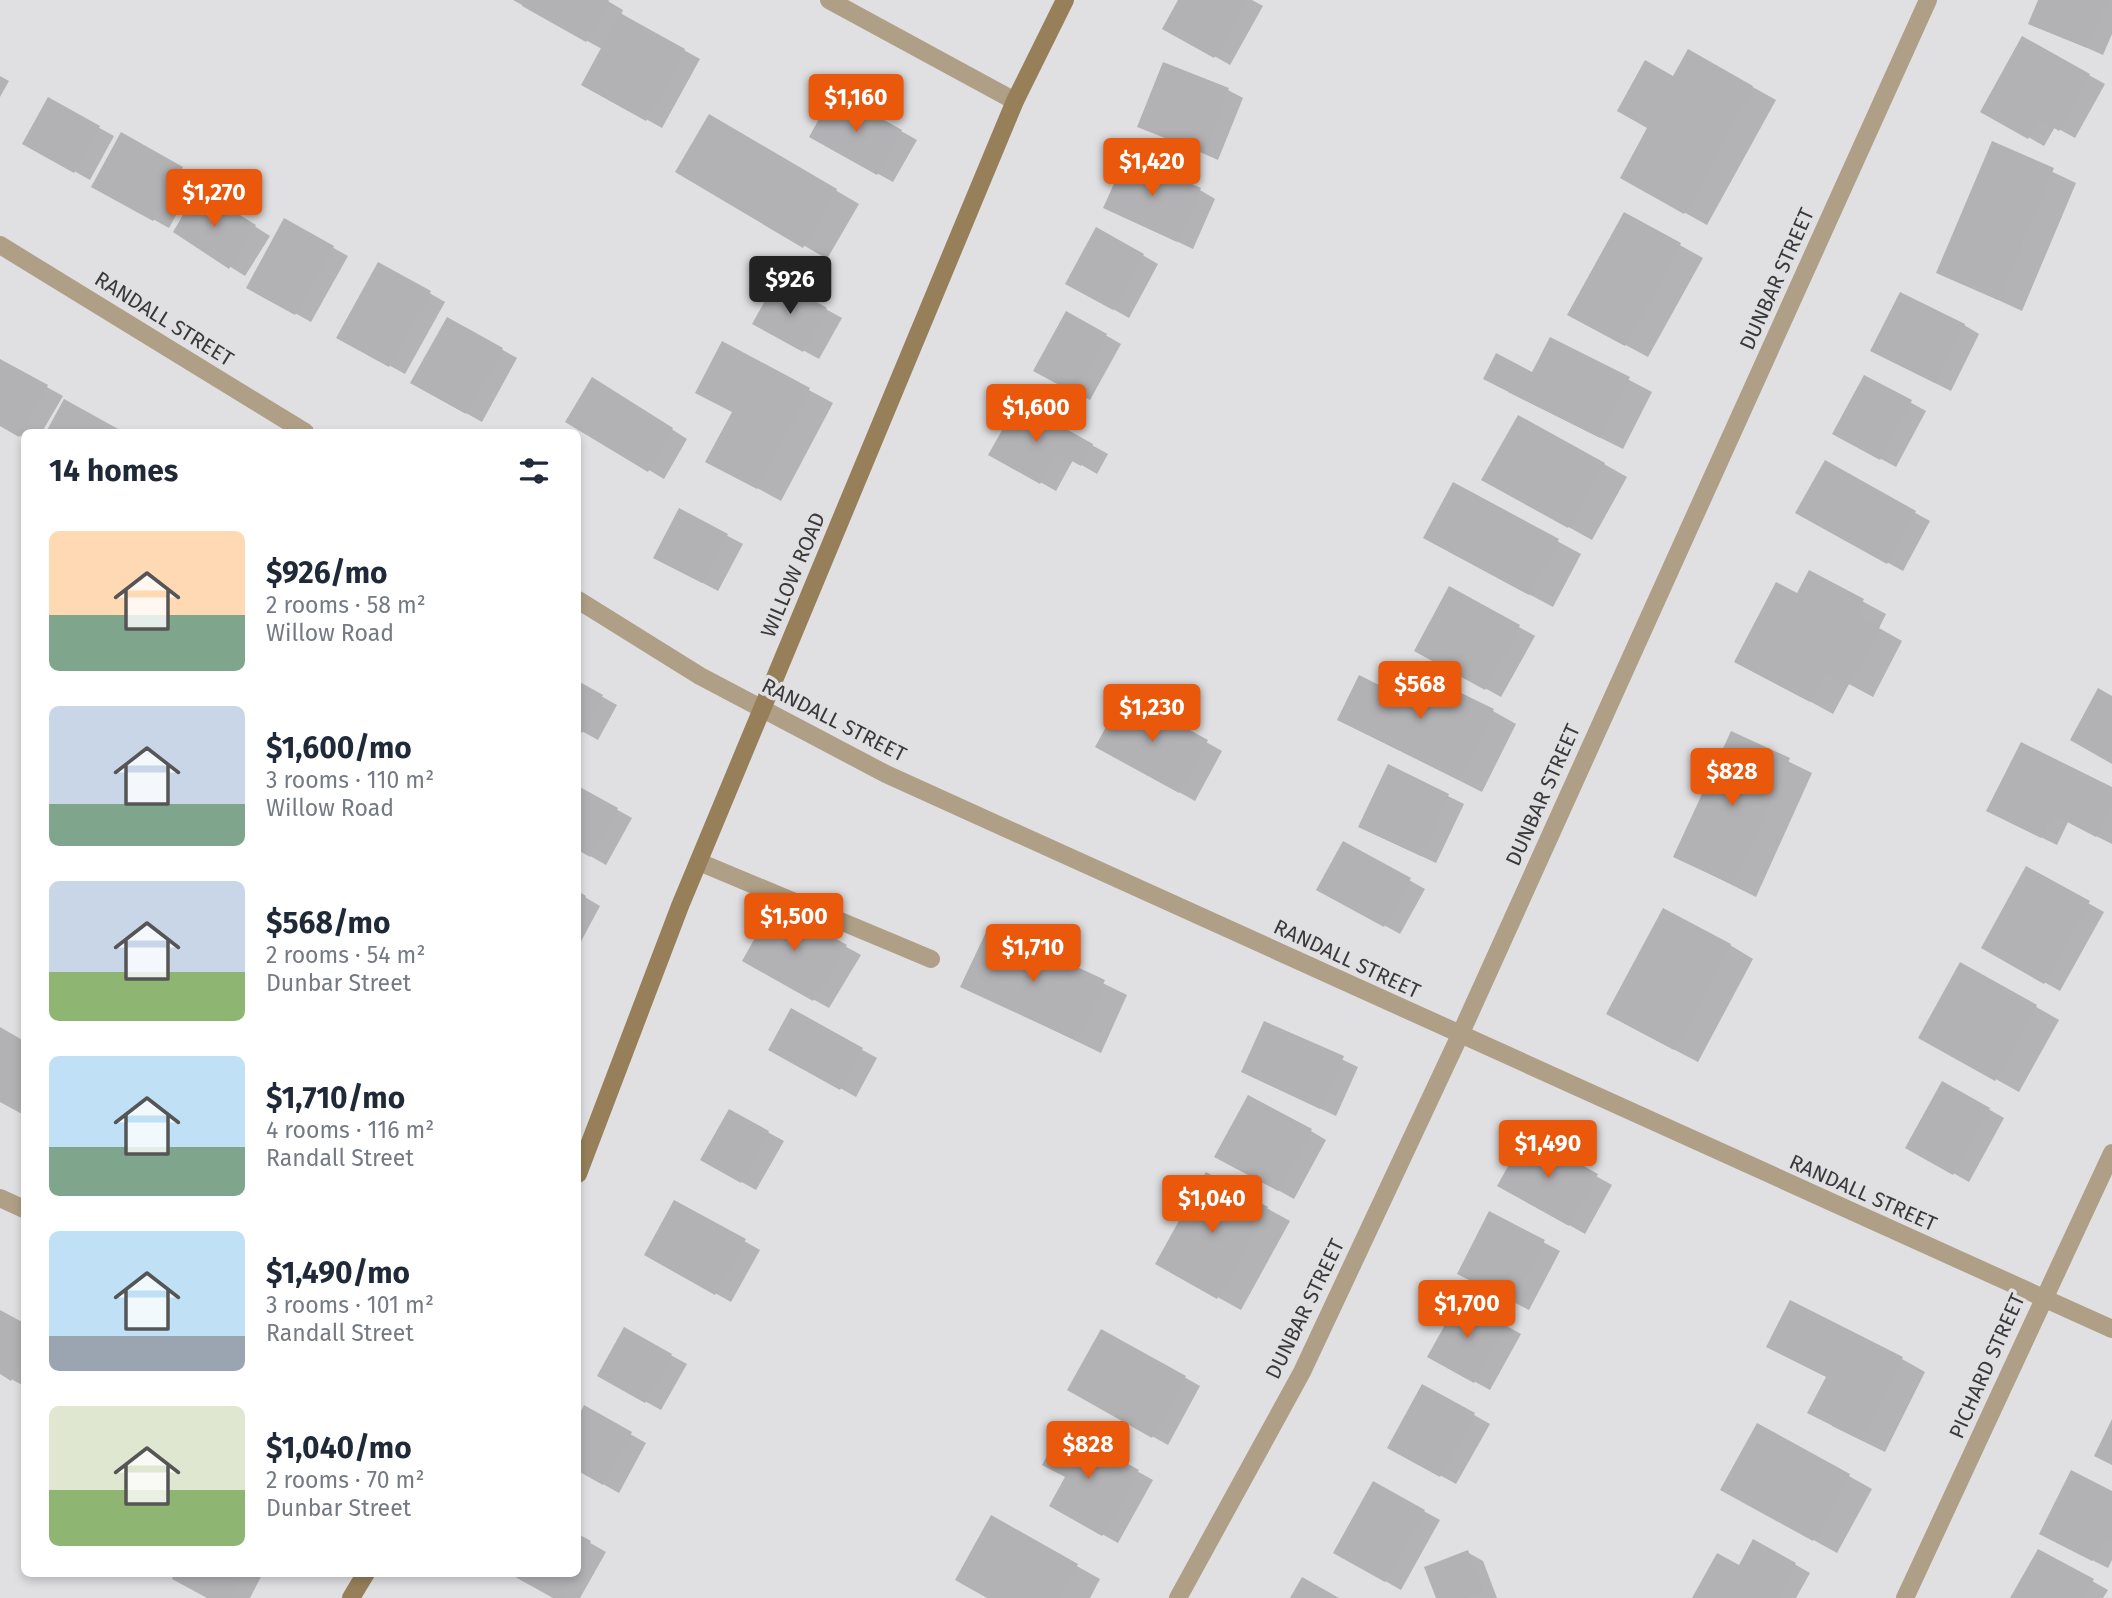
<!DOCTYPE html>
<html lang="en">
<head>
<meta charset="utf-8">
<style>
	body { margin:0; font-family:"Fira Sans",sans-serif; background:#f6f6f7; color:#1f2937; height:100vh; display:flex; flex-direction:column; font-size:26px; white-space:nowrap }
	* { box-sizing:border-box; margin:0 }
	p { font-size:23px; color:#747a83 }
	.icon { flex:none; width:38px; height:38px; fill:none; stroke:currentColor; stroke-width:2; stroke-linecap:round; stroke-linejoin:round }
	.map { position:relative; flex:1; overflow:hidden }
	.panel { position:absolute; left:21px; top:429px; width:560px; height:1148px; display:flex; flex-direction:column; background:#fff; border-radius:10px; box-shadow:0 4px 10px #0003 }
	.panel>* { flex:none }
	.price { position:absolute; translate:-50% -60px; padding:0 16px; border-radius:7px; background:#ea580c; color:#fff; font-size:23px; line-height:46px; filter:drop-shadow(0 2px 4px #0008) }
	.price::after { content:''; position:absolute; left:50%; top:42px; width:21px; height:16px; margin-left:-10px; background:inherit; clip-path:polygon(0 0,100% 0,50% 100%) }
	.price.selected { background:#222; color:#fff }
	ul { padding:0; list-style:none }
	li { display:flex; align-items:center; gap:21px; height:175px; padding:0 28px }
	li span { display:grid; place-items:center; flex:none; width:196px; height:140px; border-radius:10px; color:#555 }
	li>.icon { margin-inline-start:auto }
	span .icon { width:84px; height:84px; fill:#fffc; stroke-width:1 }
	li b { font-size:30px }
	h2 { display:flex; justify-content:space-between; align-items:center; height:84px; padding:0 28px; font-size:30px }
	.map>svg:first-child { display:block }
	.shadow { fill:#0003 }
	.building { fill:#b2b1b4 }
	.lines { fill:none; stroke-linecap:round; stroke-linejoin:round }
	.lane { stroke:#af9f86; stroke-width:18 }
	.street { stroke:#af9f86; stroke-width:18 }
	.secondary { stroke:#977f5a; stroke-width:18 }
	.labels { text-anchor:middle; dominant-baseline:central; stroke-width:7; stroke-linejoin:round; paint-order:stroke }
	.street-label { font-size:21px; fill:#39393a; stroke:#e0e0e3 }
</style>
</head>
<body>
<div class="map">
<svg width="2112" height="1598" viewBox="0 0 2112 1598">
	<rect width="100%" height="100%" fill="#e0e0e3"/>
	<g class="shadow">
		<path d="M513 0H606L623 10 621 15 700 59 662 128 583 84 602 49Z"/>
		<path d="M1180 0H1252L1263 6 1230 65 1165 28Z"/>
		<path d="M2040 0H2112V34L2103 55 2031 23Z"/>
		<path d="M2022 38 2105 84 2075 138 2055 127 2044 146 1982 111Z"/>
		<path d="M1688 51 1776 100 1707 225 1622 178Z"/>
		<path d="M0 76 9 81 0 97Z"/>
		<path d="M1228 90 1243 98 1218 160 1140 126Z"/>
		<path d="M835 94 917 140 893 182 811 137Z"/>
		<path d="M49 100 114 136 90 180 24 143Z"/>
		<path d="M710 116 859 204 827 259 677 171Z"/>
		<path d="M122 135 197 177 169 228 93 186Z"/>
		<path d="M1993 144 2076 183 2022 311 1938 272Z"/>
		<path d="M1200 190 1215 199 1193 249 1105 207Z"/>
		<path d="M214 200 270 236 245 276 175 232Z"/>
		<path d="M1624 214 1703 258 1648 357 1592 327Z"/>
		<path d="M285 221 348 256 311 322 248 287Z"/>
		<path d="M1097 229 1158 264 1129 318 1067 283Z"/>
		<path d="M379 264 445 302 405 374 338 337Z"/>
		<path d="M777 282 842 318 819 359 754 323Z"/>
		<path d="M1067 313 1121 344 1090 400 1035 370Z"/>
		<path d="M448 319 517 358 482 422 413 383Z"/>
		<path d="M1964 325 1979 334 1951 391 1887 359Z"/>
		<path d="M1551 339 1652 392 1623 449 1508 392 1533 374Z"/>
		<path d="M723 344 833 403 781 501 731 474 734 412Z"/>
		<path d="M0 361 63 396 42 432H24V438L0 424Z"/>
		<path d="M1865 377 1926 411 1896 467 1850 442Z"/>
		<path d="M608 388 687 439 664 479 567 421Z"/>
		<path d="M1018 404 1108 454 1097 474 1073 460 1056 491 991 454Z"/>
		<path d="M1825 463 1930 521 1903 571 1798 513Z"/>
		<path d="M1604 464 1627 477 1592 540 1507 493Z"/>
		<path d="M1454 485 1581 554 1553 607 1448 551Z"/>
		<path d="M680 511 743 544 718 591 671 566Z"/>
		<path d="M1810 573 1886 614 1879 628 1902 641 1873 697 1849 684 1833 714 1760 674Z"/>
		<path d="M1450 588 1535 636 1501 697 1416 650Z"/>
		<path d="M578 683 617 705 598 740 578 729Z"/>
		<path d="M1125 696 1222 751 1195 801 1097 746Z"/>
		<path d="M1408 701 1493 711 1516 724 1482 792 1339 720Z"/>
		<path d="M1732 734 1812 773 1756 897 1676 857Z"/>
		<path d="M1389 767 1464 804 1436 863 1376 835Z"/>
		<path d="M578 788 632 818 606 865 578 849Z"/>
		<path d="M2112 789V844L2068 822 2057 845 2004 819Z"/>
		<path d="M1344 844 1425 889 1400 934 1319 889Z"/>
		<path d="M2027 869 2104 912 2060 991 1983 948Z"/>
		<path d="M578 893 600 906 578 947Z"/>
		<path d="M774 907 861 955 829 1008 744 961Z"/>
		<path d="M990 928 1127 995 1101 1053 962 986Z"/>
		<path d="M1730 945 1753 959 1698 1062 1631 1027Z"/>
		<path d="M1961 964 2059 1020 2019 1092 1920 1037Z"/>
		<path d="M792 1011 877 1058 856 1097 771 1049Z"/>
		<path d="M1265 1023 1358 1067 1336 1116 1243 1072Z"/>
		<path d="M0 1029 24 1043V1114L0 1100Z"/>
		<path d="M1943 1083 2004 1118 1969 1182 1907 1147Z"/>
		<path d="M729 1111 784 1141 756 1190 702 1160Z"/>
		<path d="M1311 1131 1326 1140 1294 1199 1232 1165Z"/>
		<path d="M1526 1137 1612 1185 1585 1234 1499 1185Z"/>
		<path d="M1207 1175 1290 1221 1241 1310 1158 1264Z"/>
		<path d="M675 1202 760 1250 731 1302 646 1254Z"/>
		<path d="M1490 1214 1560 1251 1529 1310 1474 1282Z"/>
		<path d="M1461 1300 1521 1334 1490 1390 1430 1357Z"/>
		<path d="M0 1312 24 1325V1386L0 1373Z"/>
		<path d="M625 1330 687 1364 661 1410 599 1376Z"/>
		<path d="M1102 1331 1200 1386 1168 1445 1069 1390Z"/>
		<path d="M1902 1359 1925 1372 1885 1452 1832 1426 1827 1377Z"/>
		<path d="M1423 1386 1490 1424 1456 1484 1389 1447Z"/>
		<path d="M584 1408 646 1443 619 1493 578 1470V1420Z"/>
		<path d="M1758 1425 1872 1489 1837 1553 1745 1502Z"/>
		<path d="M1063 1430 1153 1480 1118 1543 1051 1506 1067 1477Z"/>
		<path d="M1374 1484 1440 1520 1401 1590 1336 1553Z"/>
		<path d="M2112 1493V1560L2108 1568 2056 1542Z"/>
		<path d="M991 1518 1100 1579 1090 1598H990Z"/>
		<path d="M578 1536 606 1552 580 1598H556L511 1573H578Z"/>
		<path d="M1754 1541 1810 1573 1796 1598H1694L1739 1567Z"/>
		<path d="M2039 1551 2108 1590 2103 1598H2012Z"/>
		<path d="M1467 1552 1483 1561 1497 1598H1438Z"/>
		<path d="M177 1573H263L250 1598H210Z"/>
	</g>
	<g class="building">
		<path d="M525 0H609L586 42 522 6Z"/>
		<path d="M1178 0H1246L1214 58 1162 29Z"/>
		<path d="M2038 0H2107L2087 48 2028 24Z"/>
		<path d="M620 13 685 49 646 121 581 85Z"/>
		<path d="M2022 36 2090 74 2059 131 2039 119 2028 139 1980 112Z"/>
		<path d="M1688 49 1753 86 1684 214 1620 178 1647 128 1617 111 1645 60 1673 76Z"/>
		<path d="M1163 62 1229 88 1203 153 1137 127Z"/>
		<path d="M834 92 902 130 877 175 809 137Z"/>
		<path d="M48 97 100 126 74 173 22 144Z"/>
		<path d="M709 114 837 189 803 248 675 172Z"/>
		<path d="M121 132 183 167 153 221 91 187Z"/>
		<path d="M1992 141 2054 168 1998 300 1936 273Z"/>
		<path d="M1127 155 1201 188 1177 242 1103 208Z"/>
		<path d="M198 189 256 225 229 269 173 232Z"/>
		<path d="M1624 212 1681 243 1625 346 1567 315Z"/>
		<path d="M284 218 334 246 295 315 246 288Z"/>
		<path d="M1096 227 1144 254 1113 310 1065 284Z"/>
		<path d="M378 262 431 291 389 367 336 338Z"/>
		<path d="M777 279 827 308 803 352 752 324Z"/>
		<path d="M1900 292 1965 324 1935 383 1870 351Z"/>
		<path d="M1066 311 1107 334 1074 393 1033 371Z"/>
		<path d="M447 317 503 348 466 414 410 383Z"/>
		<path d="M1550 337 1630 377 1600 438 1483 379 1496 353 1532 372Z"/>
		<path d="M722 341 810 388 757 489 705 462 732 412 695 393Z"/>
		<path d="M0 359 48 385 19 437 0 426Z"/>
		<path d="M1864 375 1912 400 1880 460 1832 434Z"/>
		<path d="M592 377 673 428 648 472 565 422Z"/>
		<path d="M64 399 120 430 119 432H46Z"/>
		<path d="M1018 402 1093 444 1081 466 1057 453 1040 484 988 455Z"/>
		<path d="M1518 415 1605 463 1568 528 1481 480Z"/>
		<path d="M1825 460 1916 511 1887 564 1795 513Z"/>
		<path d="M1453 482 1559 539 1529 595 1423 538Z"/>
		<path d="M679 508 728 534 702 583 653 558Z"/>
		<path d="M1809 570 1864 599 1857 614 1880 626 1849 685 1825 673 1810 702 1734 662 1776 582 1797 593Z"/>
		<path d="M1449 586 1520 625 1485 690 1414 651Z"/>
		<path d="M1420 673 1494 709 1459 780 1337 720 1359 675 1407 699Z"/>
		<path d="M578 681 603 695 582 733 578 731Z"/>
		<path d="M2098 688 2112 696V764L2070 740Z"/>
		<path d="M1124 694 1208 740 1179 793 1095 747Z"/>
		<path d="M1731 731 1790 758 1733 885 1673 857Z"/>
		<path d="M2021 742 2112 787V806L2096 837 2052 814 2041 838 1986 811Z"/>
		<path d="M1388 764 1449 794 1421 856 1358 827Z"/>
		<path d="M578 786 618 808 590 857 578 850Z"/>
		<path d="M1343 841 1411 878 1384 927 1316 890Z"/>
		<path d="M2026 866 2090 901 2044 984 1981 948Z"/>
		<path d="M578 891 586 896 578 911Z"/>
		<path d="M774 904 847 945 813 1001 742 961Z"/>
		<path d="M1663 908 1731 944 1674 1050 1606 1014Z"/>
		<path d="M989 926 1105 980 1077 1041 960 987Z"/>
		<path d="M1960 962 2037 1005 1995 1081 1918 1038Z"/>
		<path d="M791 1008 863 1048 840 1090 768 1050Z"/>
		<path d="M1264 1021 1344 1056 1320 1109 1241 1072Z"/>
		<path d="M0 1027 24 1041 22 1114 0 1102Z"/>
		<path d="M1942 1081 1990 1108 1953 1175 1905 1148Z"/>
		<path d="M1248 1095 1312 1129 1278 1191 1214 1157Z"/>
		<path d="M729 1109 769 1131 741 1183 700 1160Z"/>
		<path d="M1526 1134 1598 1174 1569 1226 1497 1186Z"/>
		<path d="M1206 1172 1268 1207 1217 1299 1155 1264Z"/>
		<path d="M674 1200 746 1239 715 1295 644 1255Z"/>
		<path d="M1489 1211 1545 1240 1513 1302 1457 1274Z"/>
		<path d="M1460 1298 1507 1324 1474 1383 1427 1357Z"/>
		<path d="M1790 1300 1903 1357 1861 1440 1807 1413 1826 1377 1766 1347Z"/>
		<path d="M0 1310 24 1323V1357L11 1381 0 1374Z"/>
		<path d="M624 1327 672 1354 645 1403 597 1376Z"/>
		<path d="M1101 1329 1186 1376 1152 1438 1067 1390Z"/>
		<path d="M1422 1384 1475 1413 1440 1477 1387 1448Z"/>
		<path d="M584 1405 632 1432 603 1485 578 1471V1417Z"/>
		<path d="M2112 1419V1465L2094 1456Z"/>
		<path d="M1757 1423 1850 1474 1813 1541 1720 1490Z"/>
		<path d="M1063 1428 1139 1470 1102 1536 1049 1506 1065 1477 1042 1465Z"/>
		<path d="M2071 1470 2112 1491V1543L2103 1539 2092 1561 2039 1534Z"/>
		<path d="M1373 1481 1425 1510 1385 1582 1333 1553Z"/>
		<path d="M991 1515 1078 1564 1059 1598H987L955 1580Z"/>
		<path d="M578 1534 591 1541 578 1566Z"/>
		<path d="M1753 1539 1796 1563 1776 1598H1692L1717 1553 1739 1565Z"/>
		<path d="M2038 1549 2094 1579 2083 1598H2010Z"/>
		<path d="M1468 1550 1483 1591 1465 1598H1436L1424 1567Z"/>
		<path d="M175 1573H243L230 1598H207L172 1579Z"/>
		<path d="M508 1573H574L560 1598H553Z"/>
		<path d="M1302 1577 1339 1598H1290Z"/>
	</g>
	<g class="lines">
		<path class="lane" d="M699 862 931 959"/>
		<g class="street">
			<path d="M829 0 1015 101"/>
			<path d="M0 245 305 432"/>
			<path d="M578 600 700 676 886 774 2112 1329"/>
			<path d="M0 1198 24 1209"/>
			<path d="M1178 1598 1302 1372 1460 1035 1928 0"/>
			<path d="M1905 1598 2112 1153"/>
		</g>
		<g class="secondary">
			<path d="M578 1174 680 906 1015 101 1065 0"/>
			<path d="M351 1598 366 1573"/>
		</g>
	</g>
	<g class="labels">
		<g class="street-label">
			<text transform="translate(1777 279) rotate(-66)">DUNBAR STREET</text>
			<text transform="translate(164 319) rotate(32)">RANDALL STREET</text>
			<text transform="translate(793 575) rotate(-67)">WILLOW ROAD</text>
			<text transform="translate(834 720) rotate(27)">RANDALL STREET</text>
			<text transform="translate(1543 795) rotate(-66)">DUNBAR STREET</text>
			<text transform="translate(1347 959) rotate(25)">RANDALL STREET</text>
			<text transform="translate(1863 1193) rotate(24)">RANDALL STREET</text>
			<text transform="translate(1305 1309) rotate(-64)">DUNBAR STREET</text>
			<text transform="translate(1987 1366) rotate(-66)">PICHARD STREET</text>
		</g>
	</g>
</svg>
<b class="price" style="left:856px;top:134px">$1,160</b>
<b class="price" style="left:1152px;top:198px">$1,420</b>
<b class="price" style="left:214px;top:229px">$1,270</b>
<b class="price selected" style="left:790px;top:316px">$926</b>
<b class="price" style="left:1036px;top:444px">$1,600</b>
<b class="price" style="left:1420px;top:721px">$568</b>
<b class="price" style="left:1152px;top:744px">$1,230</b>
<b class="price" style="left:1732px;top:808px">$828</b>
<b class="price" style="left:794px;top:953px">$1,500</b>
<b class="price" style="left:1033px;top:984px">$1,710</b>
<b class="price" style="left:1548px;top:1180px">$1,490</b>
<b class="price" style="left:1212px;top:1235px">$1,040</b>
<b class="price" style="left:1467px;top:1340px">$1,700</b>
<b class="price" style="left:1088px;top:1481px">$828</b>
<section class="panel">
<h2>14 homes<svg class="icon" aria-label="filters" viewBox="0 0 24 24"><path d="M4 7h16M4 17h16"/><circle cx="9" cy="7" r="2"/><circle cx="15" cy="17" r="2"/></svg></h2>
<ul>
<li><span style="background:linear-gradient(#ffd9b3 60%,#7fa58c 0)"><svg class="icon" aria-label="home" viewBox="0 0 24 24"><path d="M3 11l9-7 9 7M6 9v11h12V9"/></svg></span><div><b>$926/mo</b><p>2 rooms · 58 m²</p><p>Willow Road</p></div></li>
<li><span style="background:linear-gradient(#c9d6e8 70%,#7fa58c 0)"><svg class="icon" aria-label="home" viewBox="0 0 24 24"><path d="M3 11l9-7 9 7M6 9v11h12V9"/></svg></span><div><b>$1,600/mo</b><p>3 rooms · 110 m²</p><p>Willow Road</p></div></li>
<li><span style="background:linear-gradient(#c9d6e8 65%,#8fb573 0)"><svg class="icon" aria-label="home" viewBox="0 0 24 24"><path d="M3 11l9-7 9 7M6 9v11h12V9"/></svg></span><div><b>$568/mo</b><p>2 rooms · 54 m²</p><p>Dunbar Street</p></div></li>
<li><span style="background:linear-gradient(#bfe0f5 65%,#7fa58c 0)"><svg class="icon" aria-label="home" viewBox="0 0 24 24"><path d="M3 11l9-7 9 7M6 9v11h12V9"/></svg></span><div><b>$1,710/mo</b><p>4 rooms · 116 m²</p><p>Randall Street</p></div></li>
<li><span style="background:linear-gradient(#bfe0f5 75%,#9aa5b1 0)"><svg class="icon" aria-label="home" viewBox="0 0 24 24"><path d="M3 11l9-7 9 7M6 9v11h12V9"/></svg></span><div><b>$1,490/mo</b><p>3 rooms · 101 m²</p><p>Randall Street</p></div></li>
<li><span style="background:linear-gradient(#dfe7d0 60%,#8fb573 0)"><svg class="icon" aria-label="home" viewBox="0 0 24 24"><path d="M3 11l9-7 9 7M6 9v11h12V9"/></svg></span><div><b>$1,040/mo</b><p>2 rooms · 70 m²</p><p>Dunbar Street</p></div></li>
</ul>
</section>
</div>
</body>
</html>
